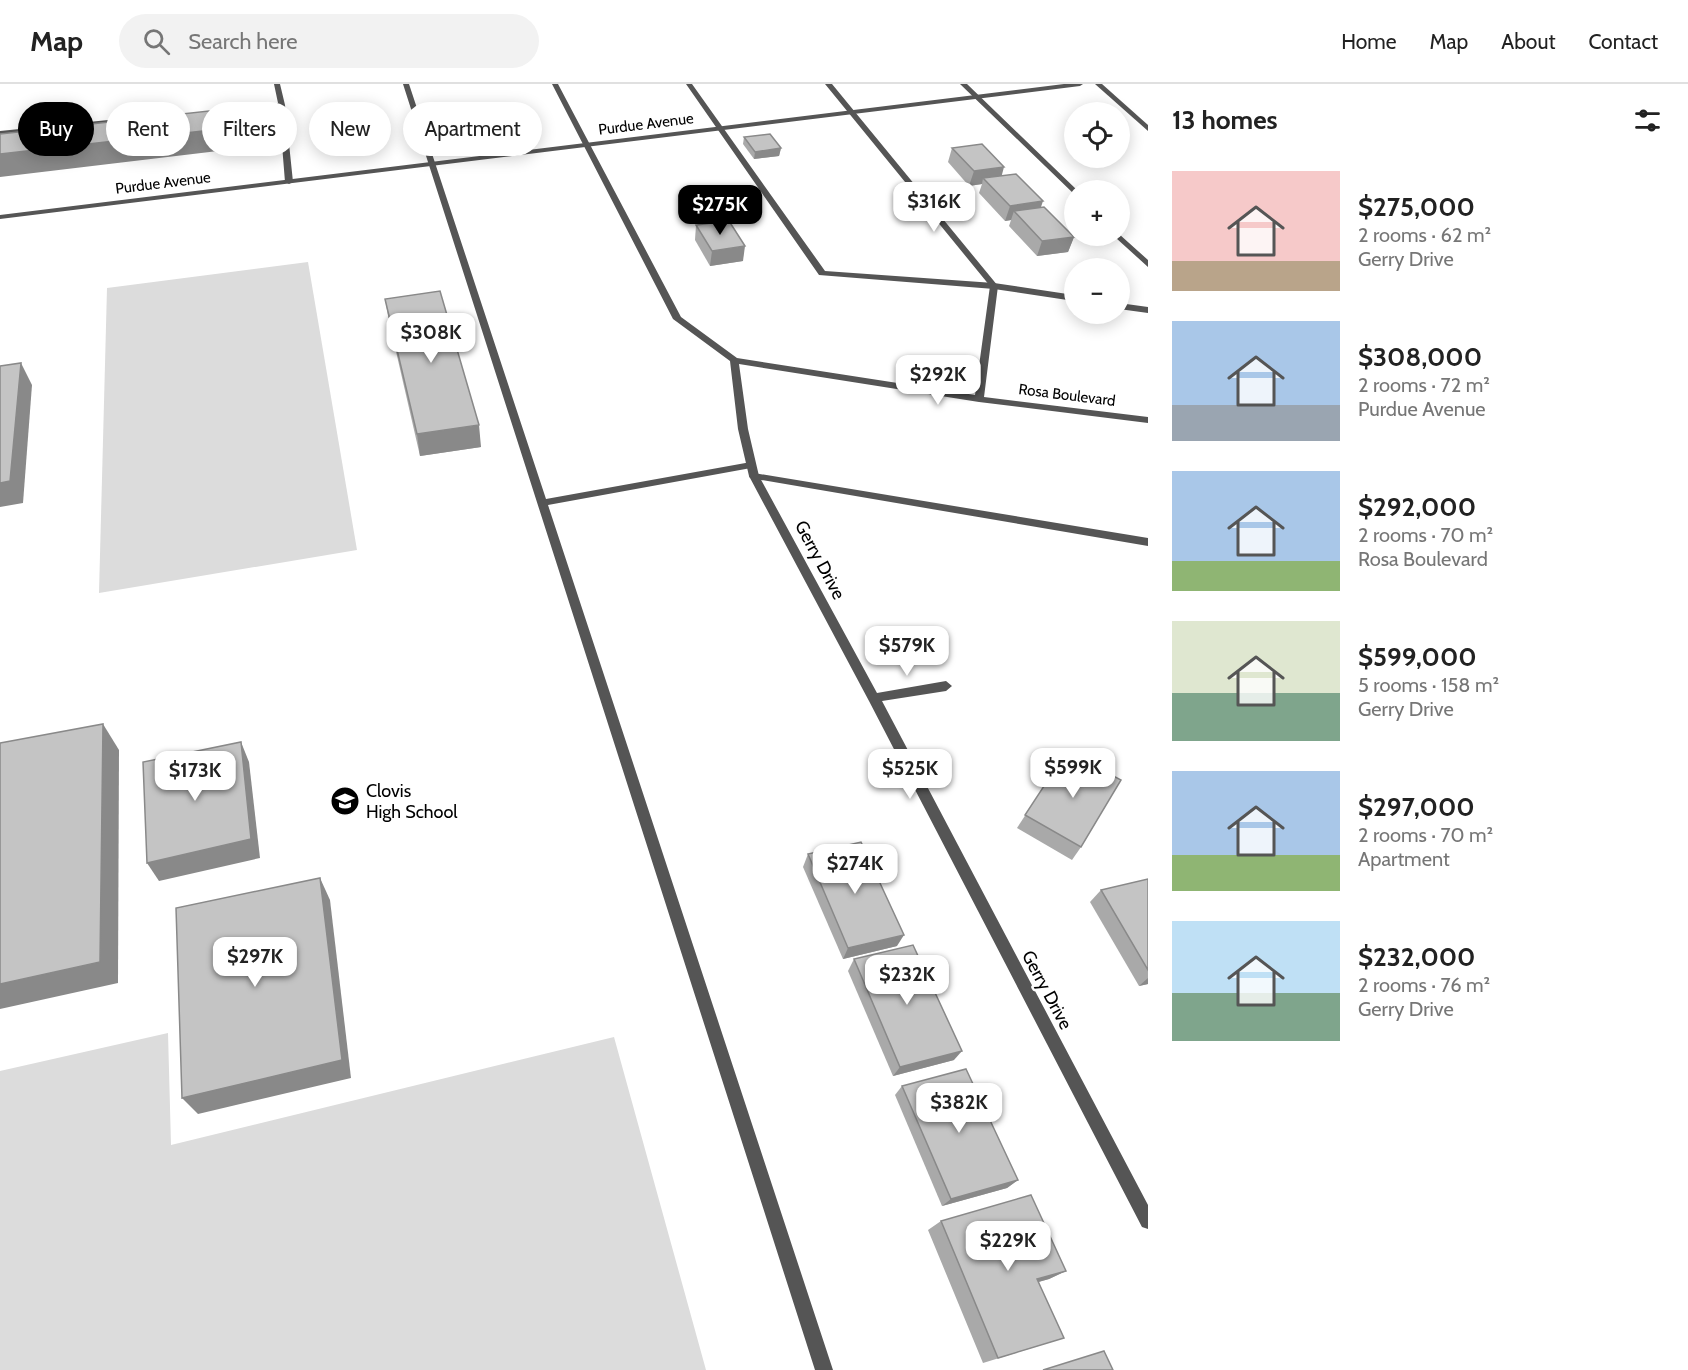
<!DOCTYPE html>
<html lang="en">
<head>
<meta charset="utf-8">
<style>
	body { margin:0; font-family:Cabin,sans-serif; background:#f2f2f2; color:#222; height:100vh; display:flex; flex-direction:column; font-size:22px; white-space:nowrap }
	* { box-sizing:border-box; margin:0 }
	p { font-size:20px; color:#767676 }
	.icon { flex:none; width:33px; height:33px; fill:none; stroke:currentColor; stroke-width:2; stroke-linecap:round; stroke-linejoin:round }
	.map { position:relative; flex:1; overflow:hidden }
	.side { display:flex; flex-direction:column; background:#fff; width:540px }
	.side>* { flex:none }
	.top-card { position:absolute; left:18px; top:18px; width:570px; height:54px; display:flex; gap:12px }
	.controls { position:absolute; left:1064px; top:18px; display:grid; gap:12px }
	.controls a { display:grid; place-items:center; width:66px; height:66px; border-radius:50%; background:#fff; box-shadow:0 3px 15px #0003; font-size:30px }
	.price { position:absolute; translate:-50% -51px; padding:0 14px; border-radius:12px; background:#fff; color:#222; font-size:20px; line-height:39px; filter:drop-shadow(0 2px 3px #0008) }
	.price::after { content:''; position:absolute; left:50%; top:36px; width:18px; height:14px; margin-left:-9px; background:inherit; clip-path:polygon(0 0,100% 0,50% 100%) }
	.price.selected { background:#000; color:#fff }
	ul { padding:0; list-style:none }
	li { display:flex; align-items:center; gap:18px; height:150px; padding:0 24px }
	li span { display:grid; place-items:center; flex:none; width:168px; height:120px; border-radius:0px; color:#555 }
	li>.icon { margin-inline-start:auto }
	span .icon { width:72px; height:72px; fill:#fffc; stroke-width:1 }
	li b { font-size:26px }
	h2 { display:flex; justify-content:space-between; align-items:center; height:72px; padding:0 24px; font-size:26px }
	.pill { padding:0 21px; border-radius:27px; background:#fff; box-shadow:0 3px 15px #0003; font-size:21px; line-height:54px }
	.pill.selected { background:#000; color:#fff }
	header { display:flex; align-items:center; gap:36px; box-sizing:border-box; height:84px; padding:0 30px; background:#fff; border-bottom:2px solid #e0e0e0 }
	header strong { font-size:28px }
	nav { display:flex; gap:33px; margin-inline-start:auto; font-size:21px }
	.search { width:420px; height:54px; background:#f2f2f2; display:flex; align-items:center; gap:15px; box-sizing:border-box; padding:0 21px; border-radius:33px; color:#767676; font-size:22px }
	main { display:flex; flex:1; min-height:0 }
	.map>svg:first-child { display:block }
	.green { fill:#dcdcdc }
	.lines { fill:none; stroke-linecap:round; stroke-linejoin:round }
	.service { fill:#555; fill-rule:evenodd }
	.minor { fill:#555; fill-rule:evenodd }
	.tertiary { fill:#555; fill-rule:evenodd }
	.wall { fill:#a9a9a9 }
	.shaded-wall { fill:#898989 }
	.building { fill:#c4c4c4; stroke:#898989; stroke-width:1.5 }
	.labels { text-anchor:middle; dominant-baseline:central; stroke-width:5; stroke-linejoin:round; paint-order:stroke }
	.far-street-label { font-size:15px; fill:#000; stroke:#fff }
	.street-label { font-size:18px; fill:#000; stroke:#fff }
	.poi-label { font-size:18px; fill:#000; stroke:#fff; text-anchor:start }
</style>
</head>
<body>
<header>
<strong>Map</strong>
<div class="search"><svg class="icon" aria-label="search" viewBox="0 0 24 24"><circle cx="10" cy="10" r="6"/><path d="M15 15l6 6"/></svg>Search here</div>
<nav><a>Home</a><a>Map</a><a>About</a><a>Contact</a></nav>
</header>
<main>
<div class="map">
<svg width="1148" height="1286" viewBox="0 0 1148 1286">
	<rect width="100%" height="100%" fill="#fff"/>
	<g class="green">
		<path d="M308 178 357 466 99 509 107 204Z"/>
		<path d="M168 949 171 1061 614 953 706 1286H0V987Z"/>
	</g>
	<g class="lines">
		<g class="service">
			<path d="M403 0H409L546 415 751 378 756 381 751 384 548 421 833 1286H815Z"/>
			<path d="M686 0H692L825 187 994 199 1074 211V217L994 205 819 191Z"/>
			<path d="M960 0H967L1077 106H1074V110Z"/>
			<path d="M1119 150 1148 176V183L1116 154 1115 152H1119Z"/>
			<path d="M1119 219 1148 223V229L1119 225Z"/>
			<path d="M754 389 1148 454V462L750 394 749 392Z"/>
		</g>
		<g class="minor">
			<path d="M274 0H280L285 21 293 98 289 100 285 98 279 23 220 29 217 27 220 25 278 19Z"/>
			<path d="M552 0H558L681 233 737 274 975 311 990 202 825 0H832L998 202 984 313 1148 333V339L979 318 739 280 748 345 759 392 877 609 946 597 952 602 946 607 882 617 1148 1121V1145L1142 1143 869 617 749 392 738 345 730 277 673 235Z"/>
			<path d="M1095 0H1102L1148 41V47Z"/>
			<path d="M128 34 132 36 130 37 0 51V47Z"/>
		</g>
		<path class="tertiary" d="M1064 0H1083L1080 2 0 135V131Z"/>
	</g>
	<g class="wall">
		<path d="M744 53 781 64 779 72 754 75 743 60Z"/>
		<path d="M952 64 1002 92 1041 123 1074 153 1068 168 1037 172 1009 142 1011 136 1005 137 979 109 982 100 969 102 948 78Z"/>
		<path d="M696 141 743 177 710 182 695 156Z"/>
		<path d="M385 215 481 363 420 372 389 237Z"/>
		<path d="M1067 667 1081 763 1072 776 1017 744Z"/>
		<path d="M808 770 897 862 843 875 803 783Z"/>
		<path d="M1148 795V900L1139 902 1090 818 1101 806Z"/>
		<path d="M854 875 954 976 893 992 848 887Z"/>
		<path d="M902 1002 1018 1096 1007 1104 942 1122 895 1011Z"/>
		<path d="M941 1137 1066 1187 1049 1195 1038 1198 1064 1254 983 1279 928 1146Z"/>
	</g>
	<g class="shaded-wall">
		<path d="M236 24 241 45 243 64 0 93V70Z"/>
		<path d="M781 64 779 72 754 75 755 68Z"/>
		<path d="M1004 83 1000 98 983 94 982 100 969 102 974 87Z"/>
		<path d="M1043 117 1038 132 1014 127 1011 136 1005 137 1010 122Z"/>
		<path d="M1074 153 1068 168 1037 172 1042 157Z"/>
		<path d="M745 162 743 177 710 182 712 167Z"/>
		<path d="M21 279 32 301 23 419 0 423V399Z"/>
		<path d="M479 341 481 363 420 372 417 350Z"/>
		<path d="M103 640 119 666 118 899 0 925V900Z"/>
		<path d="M241 658 249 678 260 774 159 797 147 779Z"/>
		<path d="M320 794 330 816 351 994 198 1030 182 1014Z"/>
		<path d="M904 851 897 862 843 875 848 864Z"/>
		<path d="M1148 894V900L1139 902Z"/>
		<path d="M962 967 954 976 893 992 900 983Z"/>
		<path d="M1018 1096 1007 1104 942 1122 951 1115Z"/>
		<path d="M1066 1187 1049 1195 1021 1203 1037 1195Z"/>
	</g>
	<g class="building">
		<path d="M236 24 238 43 0 70V50Z"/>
		<path d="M770 50 781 64 755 68 744 53Z"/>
		<path d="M982 60 1004 83 974 87 952 64Z"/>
		<path d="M1016 90 1043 117 1010 122 983 94Z"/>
		<path d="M1044 123 1074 153 1042 157 1014 127Z"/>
		<path d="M729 137 745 162 712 167 696 141Z"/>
		<path d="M440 207 479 341 417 350 385 215Z"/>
		<path d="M21 279 10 397 0 399V282Z"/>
		<path d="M103 640 100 878 0 900V659Z"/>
		<path d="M241 658 251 755 147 779 143 678Z"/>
		<path d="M1067 667 1121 696 1081 763 1025 731Z"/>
		<path d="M861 758 904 851 848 864 808 770Z"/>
		<path d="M320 794 342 976 182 1014 176 824Z"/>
		<path d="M1148 795V886L1101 806Z"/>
		<path d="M913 861 962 967 900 983 854 875Z"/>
		<path d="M966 985 1018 1096 951 1115 902 1002Z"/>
		<path d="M1031 1111 1066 1187 1037 1195 1064 1254 998 1274 941 1137Z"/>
		<path d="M1104 1267 1113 1286H1043Z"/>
	</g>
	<defs>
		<g id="school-disc" transform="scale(1.5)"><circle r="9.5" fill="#000" stroke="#fff"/><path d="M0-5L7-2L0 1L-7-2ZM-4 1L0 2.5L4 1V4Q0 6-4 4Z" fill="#fff"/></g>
	</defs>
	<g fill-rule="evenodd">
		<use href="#school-disc" x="345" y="717"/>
	</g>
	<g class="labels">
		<g class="far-street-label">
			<text transform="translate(646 40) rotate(-7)">Purdue Avenue</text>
			<text transform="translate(163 99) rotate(-7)">Purdue Avenue</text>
			<text transform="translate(1067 311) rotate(7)">Rosa Boulevard</text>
		</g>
		<g class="street-label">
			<text transform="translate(820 476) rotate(62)">Gerry Drive</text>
			<text transform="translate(1047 906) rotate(62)">Gerry Drive</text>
		</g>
		<g class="poi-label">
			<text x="366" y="707">Clovis<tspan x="366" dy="21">High School</tspan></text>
		</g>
	</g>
</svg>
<div class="controls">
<a><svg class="icon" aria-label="locate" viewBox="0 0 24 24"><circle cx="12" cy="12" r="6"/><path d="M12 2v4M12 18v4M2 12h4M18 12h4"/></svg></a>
<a>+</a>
<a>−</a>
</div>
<b class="price" style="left:934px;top:149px">$316K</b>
<b class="price selected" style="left:720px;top:152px">$275K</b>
<b class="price" style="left:431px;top:280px">$308K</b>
<b class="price" style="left:938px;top:322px">$292K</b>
<b class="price" style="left:907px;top:593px">$579K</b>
<b class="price" style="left:1073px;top:715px">$599K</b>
<b class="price" style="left:910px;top:716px">$525K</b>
<b class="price" style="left:195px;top:718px">$173K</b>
<b class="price" style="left:855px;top:811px">$274K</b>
<b class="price" style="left:255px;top:904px">$297K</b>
<b class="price" style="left:907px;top:922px">$232K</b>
<b class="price" style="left:959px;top:1050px">$382K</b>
<b class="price" style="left:1008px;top:1188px">$229K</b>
<div class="top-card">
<a class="pill selected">Buy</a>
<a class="pill">Rent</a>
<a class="pill">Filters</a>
<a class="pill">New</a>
<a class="pill">Apartment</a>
</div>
</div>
<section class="side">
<h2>13 homes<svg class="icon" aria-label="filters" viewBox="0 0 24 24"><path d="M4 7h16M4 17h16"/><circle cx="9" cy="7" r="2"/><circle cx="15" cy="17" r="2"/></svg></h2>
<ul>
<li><span style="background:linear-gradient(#f6c9c9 75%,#b9a48a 0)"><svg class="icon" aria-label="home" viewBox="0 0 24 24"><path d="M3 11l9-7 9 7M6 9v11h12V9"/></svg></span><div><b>$275,000</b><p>2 rooms · 62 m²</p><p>Gerry Drive</p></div></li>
<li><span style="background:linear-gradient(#a9c7e8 70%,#9aa5b1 0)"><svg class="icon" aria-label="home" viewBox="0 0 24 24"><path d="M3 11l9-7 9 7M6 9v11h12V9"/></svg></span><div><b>$308,000</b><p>2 rooms · 72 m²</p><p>Purdue Avenue</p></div></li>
<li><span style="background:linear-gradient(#a9c7e8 75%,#8fb573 0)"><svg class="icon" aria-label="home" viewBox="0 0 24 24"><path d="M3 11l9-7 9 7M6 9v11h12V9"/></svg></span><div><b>$292,000</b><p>2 rooms · 70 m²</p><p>Rosa Boulevard</p></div></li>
<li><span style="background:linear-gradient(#dfe7d0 60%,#7fa58c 0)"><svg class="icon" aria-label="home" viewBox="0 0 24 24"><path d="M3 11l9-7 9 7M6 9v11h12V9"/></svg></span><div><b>$599,000</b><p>5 rooms · 158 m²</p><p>Gerry Drive</p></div></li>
<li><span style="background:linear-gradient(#a9c7e8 70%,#8fb573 0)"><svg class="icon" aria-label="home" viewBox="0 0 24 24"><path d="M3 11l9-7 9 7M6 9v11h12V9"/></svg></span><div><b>$297,000</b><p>2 rooms · 70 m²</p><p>Apartment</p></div></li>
<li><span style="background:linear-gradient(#bfe0f5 60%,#7fa58c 0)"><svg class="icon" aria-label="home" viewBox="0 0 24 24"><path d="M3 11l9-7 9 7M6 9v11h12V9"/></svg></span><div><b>$232,000</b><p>2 rooms · 76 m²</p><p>Gerry Drive</p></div></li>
</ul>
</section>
</main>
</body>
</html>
